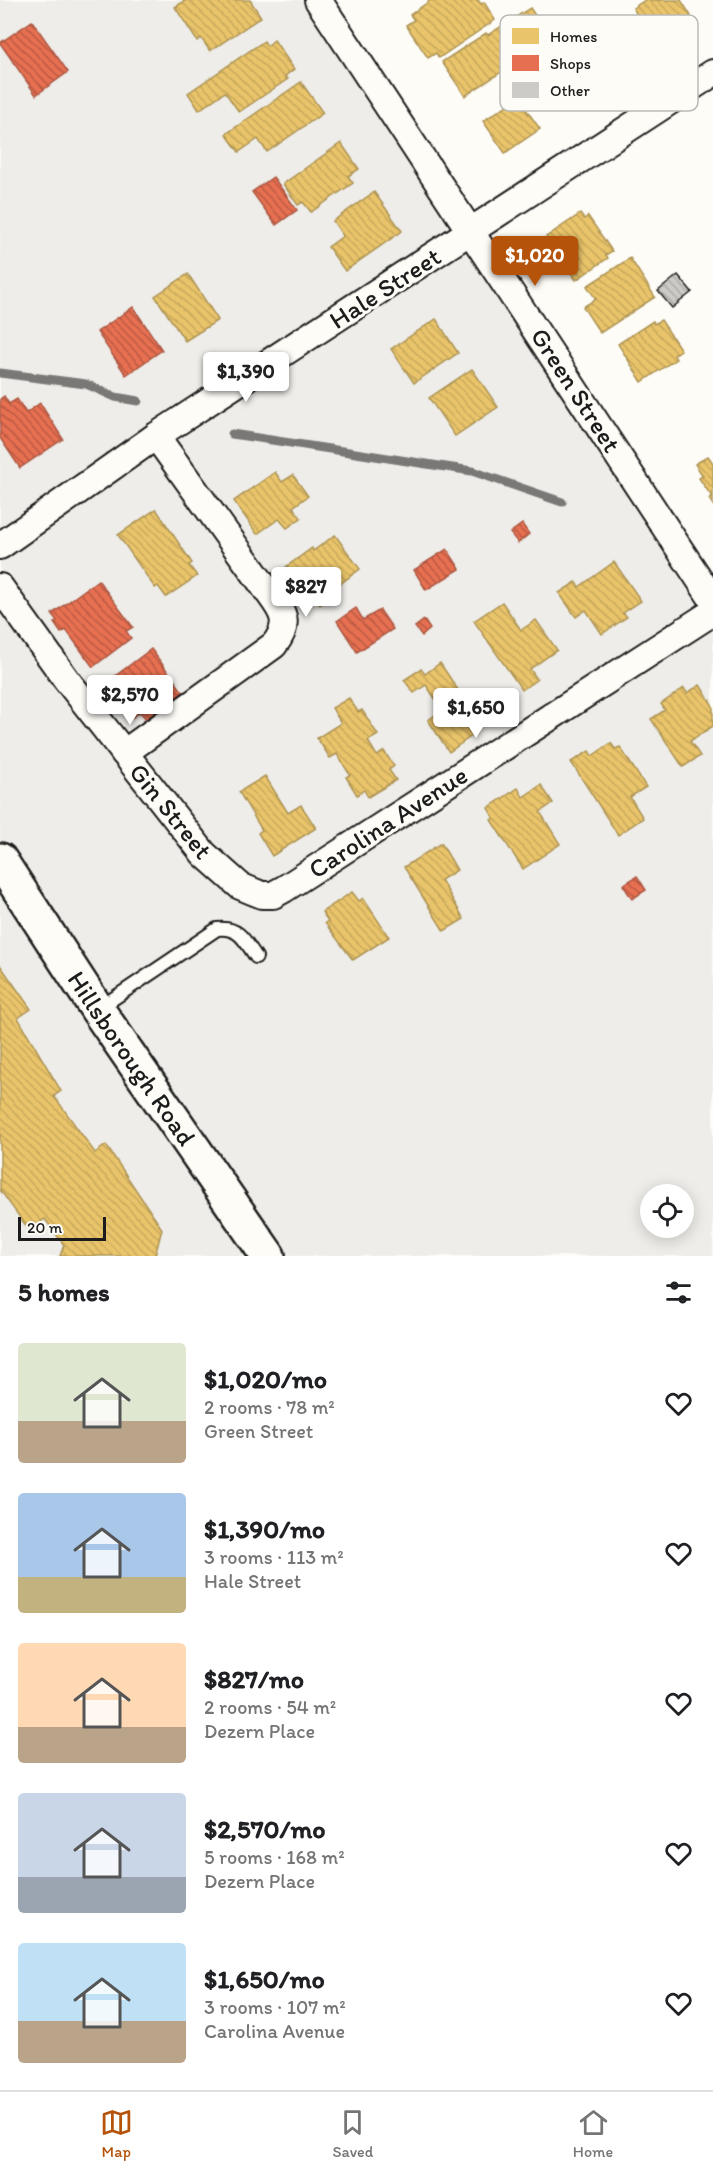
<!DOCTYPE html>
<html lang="en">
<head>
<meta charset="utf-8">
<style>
	body { margin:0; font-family:Itim,sans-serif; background:#f2f2f2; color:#202124; height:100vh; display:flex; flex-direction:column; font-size:22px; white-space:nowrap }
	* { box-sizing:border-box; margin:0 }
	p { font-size:20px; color:#757577 }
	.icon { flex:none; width:33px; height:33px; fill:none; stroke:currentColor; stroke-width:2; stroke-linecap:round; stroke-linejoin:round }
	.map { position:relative; height:1256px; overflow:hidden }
	.details { display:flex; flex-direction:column; background:#fff; flex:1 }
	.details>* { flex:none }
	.tools { position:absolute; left:640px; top:1184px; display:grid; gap:12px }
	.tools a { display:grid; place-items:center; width:54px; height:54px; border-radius:50%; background:#fff; box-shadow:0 3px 15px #0003; font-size:30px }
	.scale { position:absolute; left:18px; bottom:15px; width:88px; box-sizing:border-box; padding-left:6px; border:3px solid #1c1c1c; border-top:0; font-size:16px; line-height:21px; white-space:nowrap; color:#1c1c1c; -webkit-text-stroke:4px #fdfcf7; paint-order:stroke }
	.price { position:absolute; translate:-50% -51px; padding:0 14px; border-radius:6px; background:#fff; color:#222; font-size:20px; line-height:39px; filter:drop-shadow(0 2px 3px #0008) }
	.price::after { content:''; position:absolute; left:50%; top:36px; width:18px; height:14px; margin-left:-9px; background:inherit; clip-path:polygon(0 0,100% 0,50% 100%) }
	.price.current { background:#b45309; color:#fff }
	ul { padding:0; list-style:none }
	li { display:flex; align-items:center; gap:18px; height:150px; padding:0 18px }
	li span { display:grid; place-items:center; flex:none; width:168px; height:120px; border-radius:6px; color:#555 }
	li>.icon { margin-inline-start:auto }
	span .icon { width:72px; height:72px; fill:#fffc; stroke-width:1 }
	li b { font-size:26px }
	h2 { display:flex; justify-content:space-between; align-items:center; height:72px; padding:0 18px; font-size:26px }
	.menu { display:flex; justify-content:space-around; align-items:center; height:84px; border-top:2px solid #e0e0e0; background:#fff; font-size:16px; color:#757577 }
	.menu a { display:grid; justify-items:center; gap:3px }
	.menu .current { color:#b45309 }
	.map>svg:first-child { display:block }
	.built { fill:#eeede9; fill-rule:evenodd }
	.homes { fill:url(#homes-back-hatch); stroke:#ac9253; stroke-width:1.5 }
	.shops { fill:url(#shops-back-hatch); stroke:#aa5641; stroke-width:1.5 }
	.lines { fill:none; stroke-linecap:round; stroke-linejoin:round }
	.stream { stroke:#797876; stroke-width:9 }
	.building { fill:url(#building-back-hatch); stroke:#1c1c1c; stroke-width:1.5 }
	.service-casing { stroke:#1c1c1c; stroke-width:16 }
	.minor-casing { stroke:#1c1c1c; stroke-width:30 }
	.primary-casing { stroke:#1c1c1c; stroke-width:38 }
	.service { stroke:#fdfcf7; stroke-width:12 }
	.minor { stroke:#fdfcf7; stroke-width:26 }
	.primary { stroke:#fdfcf7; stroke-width:33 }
	.labels { text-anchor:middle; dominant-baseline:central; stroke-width:6; stroke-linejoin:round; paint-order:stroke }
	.street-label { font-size:26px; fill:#1c1c1c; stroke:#fdfcf7 }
	.key { fill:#fdfcf7; stroke:#bab9b5; stroke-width:1.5 }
	.key-label { font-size:16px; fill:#1c1c1c }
</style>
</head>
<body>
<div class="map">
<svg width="713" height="1256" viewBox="0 0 713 1256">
	<defs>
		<pattern id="homes-back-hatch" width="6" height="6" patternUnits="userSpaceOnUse" patternTransform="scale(1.5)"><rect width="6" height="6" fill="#e9c46a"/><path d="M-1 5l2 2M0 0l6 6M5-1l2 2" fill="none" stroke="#c7a85b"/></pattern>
		<pattern id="shops-back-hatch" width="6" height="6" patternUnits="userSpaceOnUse" patternTransform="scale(1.5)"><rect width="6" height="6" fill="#e76f51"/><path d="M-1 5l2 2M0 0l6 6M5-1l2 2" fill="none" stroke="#ba5a42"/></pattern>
		<pattern id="building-back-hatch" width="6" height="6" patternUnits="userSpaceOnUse" patternTransform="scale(1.5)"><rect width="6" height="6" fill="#cccbc8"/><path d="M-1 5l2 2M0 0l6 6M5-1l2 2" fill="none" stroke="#afaeab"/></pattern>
	</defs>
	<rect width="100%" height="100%" fill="#fdfcf7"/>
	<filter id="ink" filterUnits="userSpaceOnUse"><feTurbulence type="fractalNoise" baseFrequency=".0167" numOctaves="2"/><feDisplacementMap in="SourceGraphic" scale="12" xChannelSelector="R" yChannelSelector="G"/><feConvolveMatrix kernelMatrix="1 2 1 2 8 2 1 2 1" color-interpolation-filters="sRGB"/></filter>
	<g filter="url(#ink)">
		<path class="built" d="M0 0H323L713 597V1256H0ZM651 1194H684V1227H651Z"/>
		<g class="homes">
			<path d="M186 0H250L261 17 210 51 201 38 197 41 175 7Z"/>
			<path d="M431 0H478L481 4 484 2 495 20 439 58 436 53 428 58 406 25 414 20 410 15Z"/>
			<path d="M645 0H681L691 16 688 19 692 25 663 43 660 37 653 41 633 8Z"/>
			<path d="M530 8 551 39 465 96 442 62 486 33 488 35Z"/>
			<path d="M274 40 294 69 285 76 288 79 239 112 225 92 199 110 188 93 264 41 267 46Z"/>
			<path d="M301 82 323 113 267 152 258 139 239 152 226 134Z"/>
			<path d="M518 98 540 129 505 153 483 121Z"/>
			<path d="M341 143 359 169 348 176 353 183 311 212 303 202 298 205 283 184Z"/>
			<path d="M374 192 402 231 345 271 328 247 343 236 333 221Z"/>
			<path d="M580 214 584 219 588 216 612 251 606 255 608 258 576 280 546 237Z"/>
			<path d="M630 258 655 297 600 333 583 307 596 299 587 286Z"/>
			<path d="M188 274 218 320 185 341 155 296Z"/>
			<path d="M436 319 458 353 414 383 391 349Z"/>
			<path d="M661 320 681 350 674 355 676 359 642 382 618 344 653 321 654 324Z"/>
			<path d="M472 369 498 407 455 436 429 398Z"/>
			<path d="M708 456 713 463V505L709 499 712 497 699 478 703 476 695 464Z"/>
			<path d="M275 472 282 482 293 475 308 496 293 507 301 518 287 528 279 519 257 534 234 501Z"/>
			<path d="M156 509 192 563 189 565 197 576 166 597 158 586 155 588 118 535Z"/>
			<path d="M335 535 360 569 336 587 339 591 320 605 316 598 311 602 286 567 312 548 313 551Z"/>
			<path d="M614 562 641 601 623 613 627 617 602 634 586 610 576 617 559 593 576 582 579 587Z"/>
			<path d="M502 602 521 630 536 620 557 650 530 669 537 679 522 690 474 621Z"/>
			<path d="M440 663 478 720 471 725 476 733 449 752 428 720 443 710 426 685 414 693 404 680 421 669 425 674Z"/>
			<path d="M700 685 713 706V726L690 741 700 756 683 767 651 719 665 710 661 704 684 688 687 693Z"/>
			<path d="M349 698 358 712 362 710 378 735 368 741 377 756 384 751 394 766 389 770 396 780 368 797 364 790 357 795 346 777 350 775 337 754 330 758 317 738 341 723 332 708Z"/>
			<path d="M611 743 615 749 620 747 646 787 630 797 643 818 618 835 571 762 589 751 592 756Z"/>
			<path d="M265 776 288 813 301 805 316 828 272 856 258 833 262 830 239 792Z"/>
			<path d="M541 785 553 803 540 812 560 844 523 869 491 820 494 818 488 808 518 788 523 797Z"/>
			<path d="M441 843 457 870 441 880 464 919 444 931 404 867Z"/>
			<path d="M352 892 359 901 363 898 389 937 353 960 325 923 328 921 322 912Z"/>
			<path d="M0 965 31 1009 18 1018 61 1091 54 1096 95 1153 106 1145 162 1229 155 1256H60L64 1245 45 1219 29 1230 0 1190Z"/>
		</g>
		<g class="shops">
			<path d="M32 21 68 72 36 95 0 43Z"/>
			<path d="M273 177 297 210 276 225 252 192Z"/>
			<path d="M133 307 162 350 126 375 97 332Z"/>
			<path d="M4 396 9 404 17 399 26 413 40 403 63 439 20 468 0 438V399Z"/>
			<path d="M522 524 529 534 518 543 510 533Z"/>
			<path d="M447 549 460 569 426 590 414 570Z"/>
			<path d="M98 580 133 627 126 631 131 638 93 667 66 630 61 633 54 623 57 621 52 614Z"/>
			<path d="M356 608 363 620 380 610 393 629 357 652 337 621Z"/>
			<path d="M424 620 430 629 422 636 415 627Z"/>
			<path d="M151 649 183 692 147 720 140 712 130 719 110 693 120 685 114 677Z"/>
			<path d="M637 876 646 890 632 899 623 885Z"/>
		</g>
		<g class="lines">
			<g class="stream">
				<path d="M0 373 86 384 115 397 138 401"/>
				<path d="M232 434 472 471 562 502"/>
			</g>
		</g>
		<path class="building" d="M678 275 692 292 672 308 658 291Z"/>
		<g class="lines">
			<g class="service-casing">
				<path id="service" d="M98 1009 217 929C239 926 245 941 256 957"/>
			</g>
			<g class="minor-casing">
				<g id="minor">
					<path d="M318 0 713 600"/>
					<path d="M0 546 156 436 713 73"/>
					<path d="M0 587 66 679 204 854 240 886 252 891 262 895H273L284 889 713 612"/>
					<path d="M124 753 274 645C293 621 281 610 266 589L156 436"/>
				</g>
			</g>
			<g class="primary-casing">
				<g id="primary">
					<path id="s1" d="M0 860 97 1009 268 1256"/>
				</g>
			</g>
			<use href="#service" class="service"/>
			<use href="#minor" class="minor"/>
			<use href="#primary" class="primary"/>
		</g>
	</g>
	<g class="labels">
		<g class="street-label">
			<text transform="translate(385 288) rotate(-33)">Hale Street</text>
			<text transform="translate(576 390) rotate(57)">Green Street</text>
			<text transform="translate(171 811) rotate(51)">Gin Street</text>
			<text transform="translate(388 822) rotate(-33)">Carolina Avenue</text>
			<text stroke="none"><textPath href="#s1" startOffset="238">Hillsborough Road</textPath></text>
		</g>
	</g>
	<rect x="500" y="15" width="198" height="96" rx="9" class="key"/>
	<rect x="512" y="28" width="27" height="16" fill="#e9c46a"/>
	<rect x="512" y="55" width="27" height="16" fill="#e76f51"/>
	<rect x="512" y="82" width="27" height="16" fill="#cccbc8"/>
	<g class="key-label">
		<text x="550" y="42">Homes</text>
		<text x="550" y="69">Shops</text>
		<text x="550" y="96">Other</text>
	</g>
</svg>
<div class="tools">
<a><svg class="icon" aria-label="locate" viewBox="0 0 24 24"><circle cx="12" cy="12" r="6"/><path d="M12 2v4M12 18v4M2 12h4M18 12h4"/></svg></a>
</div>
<div class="scale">20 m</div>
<b class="price current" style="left:535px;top:287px">$1,020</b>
<b class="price" style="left:246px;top:403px">$1,390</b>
<b class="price" style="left:306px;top:618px">$827</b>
<b class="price" style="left:130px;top:726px">$2,570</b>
<b class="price" style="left:476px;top:739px">$1,650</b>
</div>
<section class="details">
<h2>5 homes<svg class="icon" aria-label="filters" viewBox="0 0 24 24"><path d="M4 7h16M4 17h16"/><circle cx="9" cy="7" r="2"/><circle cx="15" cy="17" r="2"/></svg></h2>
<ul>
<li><span style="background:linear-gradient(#dfe7d0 65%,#b9a48a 0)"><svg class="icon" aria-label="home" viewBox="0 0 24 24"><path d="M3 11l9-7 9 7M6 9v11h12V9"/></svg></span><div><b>$1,020/mo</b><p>2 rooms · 78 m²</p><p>Green Street</p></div><svg class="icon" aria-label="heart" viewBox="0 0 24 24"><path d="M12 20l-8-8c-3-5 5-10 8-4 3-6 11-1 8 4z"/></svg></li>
<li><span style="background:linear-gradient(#a9c7e8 70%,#c2b280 0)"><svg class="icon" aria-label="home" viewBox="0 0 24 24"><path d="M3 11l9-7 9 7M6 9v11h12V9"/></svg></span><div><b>$1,390/mo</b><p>3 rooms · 113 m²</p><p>Hale Street</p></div><svg class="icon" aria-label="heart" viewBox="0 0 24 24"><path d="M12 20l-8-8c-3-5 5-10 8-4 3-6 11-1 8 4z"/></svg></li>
<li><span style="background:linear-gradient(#ffd9b3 70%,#b9a48a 0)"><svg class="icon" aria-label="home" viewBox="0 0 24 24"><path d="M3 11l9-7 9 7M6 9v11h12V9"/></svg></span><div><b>$827/mo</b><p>2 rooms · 54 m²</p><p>Dezern Place</p></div><svg class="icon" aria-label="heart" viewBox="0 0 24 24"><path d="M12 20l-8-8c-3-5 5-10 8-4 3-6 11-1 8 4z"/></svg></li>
<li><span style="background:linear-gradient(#c9d6e8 70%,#9aa5b1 0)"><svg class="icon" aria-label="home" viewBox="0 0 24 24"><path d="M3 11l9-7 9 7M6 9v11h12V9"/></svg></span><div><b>$2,570/mo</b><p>5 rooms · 168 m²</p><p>Dezern Place</p></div><svg class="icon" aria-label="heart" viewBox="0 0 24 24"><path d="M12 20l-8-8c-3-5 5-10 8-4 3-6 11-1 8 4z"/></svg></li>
<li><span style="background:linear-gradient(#bfe0f5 65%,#b9a48a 0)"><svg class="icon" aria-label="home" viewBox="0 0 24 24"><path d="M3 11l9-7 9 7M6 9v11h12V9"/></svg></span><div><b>$1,650/mo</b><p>3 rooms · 107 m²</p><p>Carolina Avenue</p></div><svg class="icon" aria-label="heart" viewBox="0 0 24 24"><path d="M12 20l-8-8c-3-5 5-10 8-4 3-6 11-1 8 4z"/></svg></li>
</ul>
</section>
<nav class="menu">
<a class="current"><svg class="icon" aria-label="map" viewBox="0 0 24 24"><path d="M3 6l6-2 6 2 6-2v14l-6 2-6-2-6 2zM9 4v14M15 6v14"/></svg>Map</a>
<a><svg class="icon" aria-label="saved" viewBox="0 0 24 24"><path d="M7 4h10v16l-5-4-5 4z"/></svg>Saved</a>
<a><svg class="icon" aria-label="home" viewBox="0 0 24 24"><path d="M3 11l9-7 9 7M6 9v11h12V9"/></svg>Home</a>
</nav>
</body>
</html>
